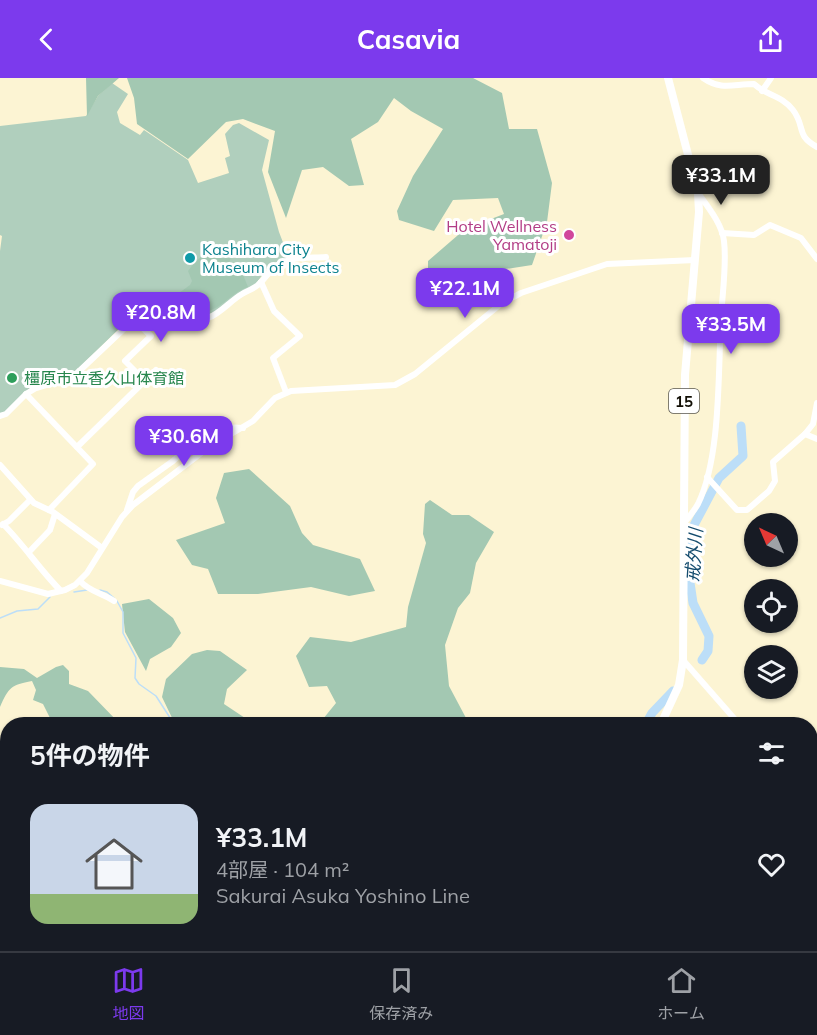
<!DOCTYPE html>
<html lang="ja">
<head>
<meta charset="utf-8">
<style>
	body { margin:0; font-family:Mulish,"Noto Sans JP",sans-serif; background:#20242c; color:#f1f3f6; height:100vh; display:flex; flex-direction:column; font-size:22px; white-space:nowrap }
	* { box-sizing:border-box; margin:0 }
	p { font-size:20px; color:#9ea1a6 }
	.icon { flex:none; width:33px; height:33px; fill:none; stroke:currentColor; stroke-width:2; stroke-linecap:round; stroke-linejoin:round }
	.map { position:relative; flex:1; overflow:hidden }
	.panel { position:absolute; left:0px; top:639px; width:818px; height:234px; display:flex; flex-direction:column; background:#171b24; border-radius:24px 24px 0 0; box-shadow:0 2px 4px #0004 }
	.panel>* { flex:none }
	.needle { width:39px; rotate:316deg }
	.controls { position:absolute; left:744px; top:435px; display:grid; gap:12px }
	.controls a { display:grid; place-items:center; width:54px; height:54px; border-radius:50%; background:#171b24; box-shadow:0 2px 4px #0004; font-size:30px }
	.price { position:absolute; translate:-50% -51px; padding:0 14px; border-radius:12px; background:#7c3aed; color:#fff; font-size:20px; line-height:39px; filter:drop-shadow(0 2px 3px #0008) }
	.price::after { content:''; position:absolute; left:50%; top:36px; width:18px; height:14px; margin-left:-9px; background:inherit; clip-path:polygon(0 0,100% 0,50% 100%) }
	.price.selected { background:#222; color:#fff }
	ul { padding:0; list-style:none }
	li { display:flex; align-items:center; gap:18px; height:150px; padding:0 30px }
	li span { display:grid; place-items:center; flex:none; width:168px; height:120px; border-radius:18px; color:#555 }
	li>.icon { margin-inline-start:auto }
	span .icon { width:72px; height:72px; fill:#fffc; stroke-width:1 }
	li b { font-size:26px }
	h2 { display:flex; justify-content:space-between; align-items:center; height:72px; padding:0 30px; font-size:26px }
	header { display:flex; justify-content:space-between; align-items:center; height:78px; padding:0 30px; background:#7c3aed; color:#fff; font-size:27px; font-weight:700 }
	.tabs { display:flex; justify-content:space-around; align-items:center; height:84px; border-top:2px solid #363941; background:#171b24; font-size:16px; color:#9ea1a6 }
	.tabs a { display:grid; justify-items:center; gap:3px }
	.tabs .selected { color:#7c3aed }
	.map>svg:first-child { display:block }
	.green { fill:#b0cfbd }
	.forest { fill:#a3c8b2 }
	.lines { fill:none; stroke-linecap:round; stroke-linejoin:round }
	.stream { stroke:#bcdef8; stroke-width:1.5 }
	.river { stroke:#bcdef8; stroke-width:9 }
	.minor { stroke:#fff; stroke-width:6 }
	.major { stroke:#fff; stroke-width:8 }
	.hotel-dot { fill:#d1479c; stroke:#fff; stroke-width:2 }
	.culture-dot { fill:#0f9aa8; stroke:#fff; stroke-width:2 }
	.leisure-dot { fill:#2e9e5b; stroke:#fff; stroke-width:2 }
	.labels { text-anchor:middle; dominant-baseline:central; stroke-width:6; stroke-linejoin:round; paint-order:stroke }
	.shield { fill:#fff; stroke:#58564f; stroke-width:1.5 }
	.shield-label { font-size:15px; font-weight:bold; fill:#110e04 }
	.hotel-label { font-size:16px; fill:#b23c85; stroke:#fff; text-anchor:end }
	.culture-label { font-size:16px; fill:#0d838f; stroke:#fff; text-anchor:start }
	.leisure-label { font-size:16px; fill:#27864d; stroke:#fff; text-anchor:start }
	.water-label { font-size:18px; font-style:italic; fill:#144c6e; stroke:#fff }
</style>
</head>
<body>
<header><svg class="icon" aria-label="back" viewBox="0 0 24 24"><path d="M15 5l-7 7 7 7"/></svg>Casavia<svg class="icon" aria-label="share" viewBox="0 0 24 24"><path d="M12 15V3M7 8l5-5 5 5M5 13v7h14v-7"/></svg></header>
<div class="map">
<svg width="817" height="873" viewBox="0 0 817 873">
	<rect width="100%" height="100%" fill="#fcf4d3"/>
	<path class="green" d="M112 5 128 16 117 34 120 45 140 57 144 52 188 82 198 105 229 95 225 80 230 78 225 56 233 47 239 45 269 62 262 92 279 154 289 180 268 189 255 207 213 235 198 239 180 226 164 223 153 225 131 239 78 291 68 298 32 308 5 335 0 337V173L2 158 0 157V48L86 38 98 18Z"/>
	<g class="forest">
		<path d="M86 0H119L98 18 87 38Z"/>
		<path d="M127 0H473L502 15 509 51H537L552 105 547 144 532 187 473 196 428 207V183L465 151 504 136 498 120 453 122 434 153 399 142 397 133 413 98 443 51 411 33 394 20 378 44 351 61 364 107 349 108 323 89 302 92 286 140 268 94 275 53 243 41 226 44 188 81 137 46 134 20Z"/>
		<path d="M226 168C232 174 232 177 229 185L240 189 248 209C230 215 220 234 199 235L179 222V215L190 207 192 203 188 193C197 180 211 169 226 168Z"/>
		<path d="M249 391 290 428 302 455 313 467 360 481 375 513 349 518 311 509 258 516H218L208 491 192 487 176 462 225 445 216 420 224 395Z"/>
		<path d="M430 422 452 437H469L494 454 476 485 470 515 458 530 445 567 449 608 466 640 467 646H319L336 625 327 608 309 609 296 578 310 559 351 564 406 549 408 529 426 465 423 456 425 426Z"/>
		<path d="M149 521 173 540 181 555 171 569 150 581 146 593 125 554 122 526Z"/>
		<path d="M207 572 220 573 247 592 227 611 224 626 251 644 249 646H175L162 619 166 601 192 576Z"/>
		<path d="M63 587 69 593V606L88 613 120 646H48L51 642 43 626 33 622 36 612 32 603C11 607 9 609 0 629V589L24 591 37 600 56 589Z"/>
	</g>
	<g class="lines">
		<g class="stream">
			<path d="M100 512 107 514 114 520"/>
			<path d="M74 514 87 512"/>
			<path d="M117 523 123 534V555L136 580 135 600 139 606 156 618 174 646"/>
			<path d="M0 540 17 533 38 531 50 519"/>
			<path d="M0 837 8 830"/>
			<path d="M78 866 84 873"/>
		</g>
		<g class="river">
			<path d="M702 582 708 573 709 558 693 525 689 498 693 449 719 400 743 378 741 348"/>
			<path d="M646 646 652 635 673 613"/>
		</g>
		<g class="minor">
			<path d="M703 0C722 13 733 6 754 6 767 18 781 17 793 32 806 49 795 57 817 69"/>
			<path d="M762 13 771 0"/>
			<path d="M722 155 754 157 770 147 801 160 817 181"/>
			<path d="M261 204 274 233 300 258 273 280 286 314"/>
			<path d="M133 241 151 258 125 283 145 303"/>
			<path d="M26 316 93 386 49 432"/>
			<path d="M0 338 6 336 26 316 36 310 73 299 145 231C181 215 192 248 208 240 221 235 230 223 242 216 247 213 253 211 258 207 271 195 270 188 289 182 301 179 314 180 326 179"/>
			<path d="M805 356 817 361"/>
			<path d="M77 369 156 292 164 299"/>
			<path d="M0 387 34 425 53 434 102 470"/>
			<path d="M707 399 737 432H747L769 413 775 403 773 384 805 356 813 346 817 325"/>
			<path d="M127 432 133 414 138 408 173 383 200 358 223 349 243 350"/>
			<path d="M684 445C689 439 694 433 698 426 721 379 718 294 721 241 722 217 727 187 724 163 722 146 708 129 698 115"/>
			<path d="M3 446C24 467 40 492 61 513"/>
			<path d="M2 447 9 443 30 422"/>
			<path d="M29 474 50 452 55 436"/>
			<path d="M0 503 48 516 65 512 75 507 87 495 122 439 133 427 209 369 253 343 275 320 291 313 395 307 415 296 502 225 521 215 607 186 695 182"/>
			<path d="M80 503C90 514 102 515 114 523"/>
			<path d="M683 582 739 646"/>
			<path d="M810 691 817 695"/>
			<path d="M189 866V873"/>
			<path d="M311 866 319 873"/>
			<path d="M269 873 278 866"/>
			<path d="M385 873 390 866"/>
			<path d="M816 873 817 870"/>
		</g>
		<g class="major">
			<path d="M661 646 679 607 683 582 685 297 699 134 698 115 668 0"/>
			<path d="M507 866 514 873"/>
			<path d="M464 873 471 866"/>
		</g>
	</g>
	<circle class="hotel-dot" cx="569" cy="157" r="6"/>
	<circle class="culture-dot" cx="190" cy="180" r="6"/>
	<circle class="leisure-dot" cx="12" cy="300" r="6"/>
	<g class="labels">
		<rect class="shield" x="669" y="311" width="30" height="24" rx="4.5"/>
		<g class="shield-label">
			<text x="684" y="323">15</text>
		</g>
		<g class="hotel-label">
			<text x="557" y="148">Hotel Wellness<tspan x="557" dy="18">Yamatoji</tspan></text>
		</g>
		<g class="culture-label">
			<text x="202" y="171">Kashihara City<tspan x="202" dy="18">Museum of Insects</tspan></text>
		</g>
		<g class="leisure-label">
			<text x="24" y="300">橿原市立香久山体育館</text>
		</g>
		<g class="water-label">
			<text transform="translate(694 477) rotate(-86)">戒外川</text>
		</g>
	</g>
</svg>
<div class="controls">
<a><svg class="needle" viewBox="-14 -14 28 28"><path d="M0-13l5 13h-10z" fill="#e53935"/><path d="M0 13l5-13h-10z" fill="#9ea1a6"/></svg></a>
<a><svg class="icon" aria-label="locate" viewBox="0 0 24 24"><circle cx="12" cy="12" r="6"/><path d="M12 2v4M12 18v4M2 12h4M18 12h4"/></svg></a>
<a><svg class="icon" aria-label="layers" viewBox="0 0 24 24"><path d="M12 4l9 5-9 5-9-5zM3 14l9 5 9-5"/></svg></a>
</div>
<b class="price selected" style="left:721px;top:128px">¥33.1M</b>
<b class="price" style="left:465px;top:241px">¥22.1M</b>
<b class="price" style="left:161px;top:265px">¥20.8M</b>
<b class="price" style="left:731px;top:277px">¥33.5M</b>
<b class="price" style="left:184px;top:389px">¥30.6M</b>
<section class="panel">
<h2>5件の物件<svg class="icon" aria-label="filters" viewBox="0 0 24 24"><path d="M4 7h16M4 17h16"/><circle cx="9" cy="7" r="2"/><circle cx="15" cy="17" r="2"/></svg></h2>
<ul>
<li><span style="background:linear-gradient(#c9d6e8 75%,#8fb573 0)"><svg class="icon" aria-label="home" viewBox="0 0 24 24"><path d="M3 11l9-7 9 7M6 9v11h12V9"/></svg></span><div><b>¥33.1M</b><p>4部屋 · 104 m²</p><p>Sakurai Asuka Yoshino Line</p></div><svg class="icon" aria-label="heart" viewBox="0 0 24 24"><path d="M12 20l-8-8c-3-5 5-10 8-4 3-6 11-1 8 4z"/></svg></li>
</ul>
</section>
</div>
<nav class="tabs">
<a class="selected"><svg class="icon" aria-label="map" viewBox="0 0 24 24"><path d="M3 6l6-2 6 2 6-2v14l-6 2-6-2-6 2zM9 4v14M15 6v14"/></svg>地図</a>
<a><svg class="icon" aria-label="saved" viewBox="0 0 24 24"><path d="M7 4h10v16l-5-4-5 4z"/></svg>保存済み</a>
<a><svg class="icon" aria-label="home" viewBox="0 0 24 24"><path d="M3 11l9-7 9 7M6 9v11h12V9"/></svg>ホーム</a>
</nav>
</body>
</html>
